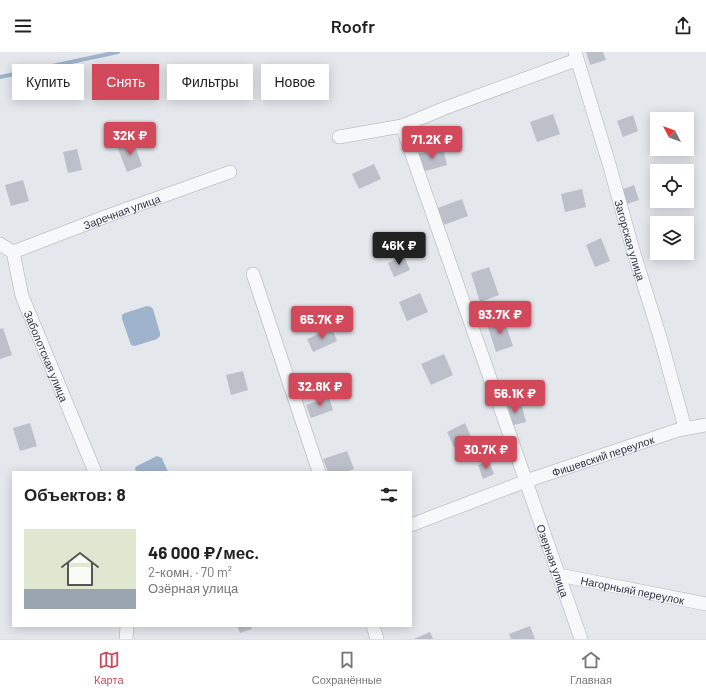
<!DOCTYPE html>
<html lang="ru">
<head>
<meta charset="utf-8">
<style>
	body { margin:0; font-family:Barlow,sans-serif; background:#f6f6f6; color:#222; height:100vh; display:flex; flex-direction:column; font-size:15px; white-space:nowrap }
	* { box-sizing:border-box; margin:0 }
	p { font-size:13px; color:#767676 }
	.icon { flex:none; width:22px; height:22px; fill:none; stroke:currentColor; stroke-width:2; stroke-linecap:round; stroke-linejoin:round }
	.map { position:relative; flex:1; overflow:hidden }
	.details { position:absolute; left:12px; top:419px; width:400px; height:156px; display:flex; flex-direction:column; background:#fff; border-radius:0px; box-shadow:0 2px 10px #0003 }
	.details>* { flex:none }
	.guide { position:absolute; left:12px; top:12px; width:400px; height:36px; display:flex; gap:8px }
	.needle { width:26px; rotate:311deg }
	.buttons { position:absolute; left:650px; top:60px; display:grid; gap:8px }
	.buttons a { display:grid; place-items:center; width:44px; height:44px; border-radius:0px; background:#fff; box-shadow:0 2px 10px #0003; font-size:20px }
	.price { position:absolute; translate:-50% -34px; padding:0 9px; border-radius:4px; background:#d1495b; color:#fff; font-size:13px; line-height:26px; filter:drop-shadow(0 1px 2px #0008) }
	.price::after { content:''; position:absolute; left:50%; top:24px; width:12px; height:9px; margin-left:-6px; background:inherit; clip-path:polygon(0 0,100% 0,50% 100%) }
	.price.active { background:#222; color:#fff }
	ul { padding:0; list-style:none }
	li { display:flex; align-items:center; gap:12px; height:100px; padding:0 12px }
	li+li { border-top:1px solid #e0e0e0 }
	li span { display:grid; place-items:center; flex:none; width:112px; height:80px; border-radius:0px; color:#555 }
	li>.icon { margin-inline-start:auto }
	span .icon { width:48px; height:48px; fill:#fffc; stroke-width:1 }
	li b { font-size:17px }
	h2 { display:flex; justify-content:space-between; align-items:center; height:48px; padding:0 12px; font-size:17px }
	.pill { padding:0 14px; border-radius:0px; background:#fff; box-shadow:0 2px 10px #0003; font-size:14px; line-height:36px }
	.pill.active { background:#d1495b; color:#fff }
	header { display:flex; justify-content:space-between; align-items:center; height:52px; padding:0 12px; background:#fff; font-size:18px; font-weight:600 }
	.tabs { display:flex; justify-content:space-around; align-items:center; height:56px; border-top:1px solid #e0e0e0; background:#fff; font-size:11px; color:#767676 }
	.tabs a { display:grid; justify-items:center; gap:2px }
	.tabs .active { color:#d1495b }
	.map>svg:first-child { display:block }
	.water { fill:#9fb4cc }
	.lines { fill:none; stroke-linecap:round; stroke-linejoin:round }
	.stream { stroke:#9fb4cc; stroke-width:4 }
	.building { fill:#bbc0ca }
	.street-casing { stroke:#a9aeb7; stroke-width:14 }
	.street { stroke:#f7f8fa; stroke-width:13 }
	.labels { text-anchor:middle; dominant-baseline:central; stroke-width:3; stroke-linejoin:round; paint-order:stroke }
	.street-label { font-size:11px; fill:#2b3445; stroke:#f4f6f9 }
</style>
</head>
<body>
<header><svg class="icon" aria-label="menu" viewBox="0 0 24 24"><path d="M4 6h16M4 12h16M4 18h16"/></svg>Roofr<svg class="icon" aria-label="share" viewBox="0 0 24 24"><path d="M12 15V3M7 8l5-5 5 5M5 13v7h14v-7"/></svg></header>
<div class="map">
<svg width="706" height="587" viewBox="0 0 706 587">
	<rect width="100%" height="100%" fill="#e4e7ec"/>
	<g class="water">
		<path d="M147 254 151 255 153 257 160 281V284L157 287 135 294 131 293 122 267V263L125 261Z"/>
		<path d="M157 404 162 406 168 420H136L135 416 137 414Z"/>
	</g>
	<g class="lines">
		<path class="stream" d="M0 25 118 0"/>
	</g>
	<g class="building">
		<path d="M586 0H603L606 8 590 13Z"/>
		<path d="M553 62 560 82 537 90 530 70Z"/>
		<path d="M633 63 638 79 623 85 617 69Z"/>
		<path d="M133 88 142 114 127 120 117 94Z"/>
		<path d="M443 96 447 113 422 120 418 102Z"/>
		<path d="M77 97 82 118 68 121 63 100Z"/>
		<path d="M374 112 381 127 359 137 352 122Z"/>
		<path d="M23 128 29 149 11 154 5 133Z"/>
		<path d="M634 133 639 148 623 153 618 139Z"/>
		<path d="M582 137 586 155 565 160 561 142Z"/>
		<path d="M462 147 468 164 441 174 435 157Z"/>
		<path d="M601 186 610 209 595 215 586 193Z"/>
		<path d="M404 204 410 218 394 225 388 211Z"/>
		<path d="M489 215 499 243 480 250 471 221Z"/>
		<path d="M420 241 428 260 407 269 399 250Z"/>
		<path d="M504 267 513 294 496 300 487 272Z"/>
		<path d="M3 276 12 303 0 307V277Z"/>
		<path d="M332 276 337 289 313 300 307 287Z"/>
		<path d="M444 302 453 323 431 333 421 312Z"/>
		<path d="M243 319 248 338 231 343 226 323Z"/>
		<path d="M329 345 333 358 311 366 306 353Z"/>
		<path d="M521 350 526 370 510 374 505 353Z"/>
		<path d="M30 371 37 394 20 399 13 376Z"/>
		<path d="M465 371 472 387 454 395 447 380Z"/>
		<path d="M347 399 354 417 346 420H328L323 407Z"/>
		<path d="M489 409 494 422 483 427 478 413Z"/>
		<path d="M237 574H251L252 577 240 581Z"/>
		<path d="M530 574 535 587H511L509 582Z"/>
		<path d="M430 580 433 587H414Z"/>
	</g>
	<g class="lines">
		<g class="street-casing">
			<g id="street">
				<path id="s1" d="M575 0 610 115 633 198 660 285 685 376"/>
				<path id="s2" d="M402 74 581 587"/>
				<path d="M339 85 402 74 445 56 576 8"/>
				<path id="s3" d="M0 192 13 200 22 244 95 420"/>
				<path id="s4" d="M13 200 107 164 230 120"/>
				<path d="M253 222 319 420"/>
				<path id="s5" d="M411 473 526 429 678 378 706 373"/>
				<path id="s6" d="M559 523 706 552"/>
				<path d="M373 574 377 587"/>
				<path d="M126 587 127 574"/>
			</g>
		</g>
		<use href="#street" class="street"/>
	</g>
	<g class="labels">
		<g class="street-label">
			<text stroke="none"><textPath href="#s4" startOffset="116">Заречная улица</textPath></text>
			<text stroke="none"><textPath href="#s1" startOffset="196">Загорская улица</textPath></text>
			<text stroke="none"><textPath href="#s3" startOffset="125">Заболотская улица</textPath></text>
			<text stroke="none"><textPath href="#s5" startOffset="204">Фишевский переулок</textPath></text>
			<text stroke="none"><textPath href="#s2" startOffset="460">Озерная улица</textPath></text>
			<text stroke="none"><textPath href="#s6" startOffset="75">Нагорныяй переулок</textPath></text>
		</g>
	</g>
</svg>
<div class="buttons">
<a><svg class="needle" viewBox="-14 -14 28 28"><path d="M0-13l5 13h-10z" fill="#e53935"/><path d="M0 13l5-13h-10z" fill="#767676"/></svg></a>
<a><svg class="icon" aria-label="locate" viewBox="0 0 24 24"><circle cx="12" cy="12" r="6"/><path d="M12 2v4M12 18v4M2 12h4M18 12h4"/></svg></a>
<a><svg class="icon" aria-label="layers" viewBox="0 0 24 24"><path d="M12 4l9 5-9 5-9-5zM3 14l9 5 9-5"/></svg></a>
</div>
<b class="price" style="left:130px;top:104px">32K ₽</b>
<b class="price" style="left:432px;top:108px">71.2K ₽</b>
<b class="price active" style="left:399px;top:214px">46K ₽</b>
<b class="price" style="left:500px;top:283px">93.7K ₽</b>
<b class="price" style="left:322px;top:288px">65.7K ₽</b>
<b class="price" style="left:320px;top:355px">32.8K ₽</b>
<b class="price" style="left:515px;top:362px">56.1K ₽</b>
<b class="price" style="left:486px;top:418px">30.7K ₽</b>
<div class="guide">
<a class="pill">Купить</a>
<a class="pill active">Снять</a>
<a class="pill">Фильтры</a>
<a class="pill">Новое</a>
</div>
<section class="details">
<h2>Объектов: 8<svg class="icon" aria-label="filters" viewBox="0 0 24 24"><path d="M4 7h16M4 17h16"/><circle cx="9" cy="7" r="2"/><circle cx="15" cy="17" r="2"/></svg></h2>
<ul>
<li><span style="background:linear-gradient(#dfe7d0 75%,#9aa5b1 0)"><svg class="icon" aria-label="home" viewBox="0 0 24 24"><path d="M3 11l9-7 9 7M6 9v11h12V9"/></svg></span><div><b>46 000 ₽/мес.</b><p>2-комн. · 70 m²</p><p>Озёрная улица</p></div></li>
</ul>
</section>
</div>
<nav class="tabs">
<a class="active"><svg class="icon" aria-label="map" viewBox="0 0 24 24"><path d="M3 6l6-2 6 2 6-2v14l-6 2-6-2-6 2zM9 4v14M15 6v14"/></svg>Карта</a>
<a><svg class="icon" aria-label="saved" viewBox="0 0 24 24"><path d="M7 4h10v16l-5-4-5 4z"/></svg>Сохранённые</a>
<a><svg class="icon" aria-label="home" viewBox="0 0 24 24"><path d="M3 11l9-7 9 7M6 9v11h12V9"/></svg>Главная</a>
</nav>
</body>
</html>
